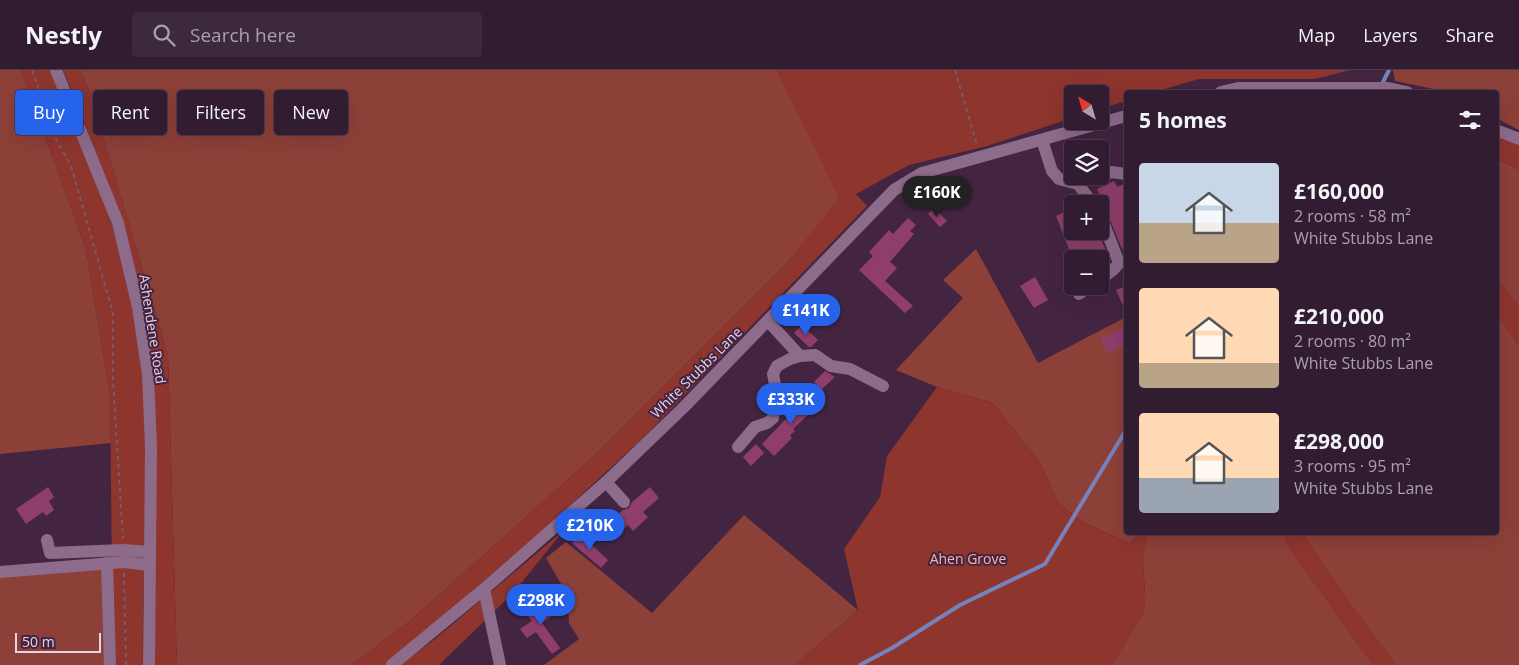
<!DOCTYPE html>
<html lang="en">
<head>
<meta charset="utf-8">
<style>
	body { margin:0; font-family:"Open Sans",sans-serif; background:#3d293e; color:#f1f3f6; height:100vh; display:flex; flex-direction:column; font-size:19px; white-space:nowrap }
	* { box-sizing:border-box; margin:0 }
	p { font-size:16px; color:#a8a1ac }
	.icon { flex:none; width:28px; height:28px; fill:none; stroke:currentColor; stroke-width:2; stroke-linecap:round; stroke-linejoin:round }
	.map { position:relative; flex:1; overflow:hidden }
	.sheet { position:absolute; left:1124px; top:20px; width:375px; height:445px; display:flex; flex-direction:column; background:#321c32; border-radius:5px; box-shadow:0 5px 20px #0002,0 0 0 1px #4d3a4d }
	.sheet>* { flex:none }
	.top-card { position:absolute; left:15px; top:20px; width:475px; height:45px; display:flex; gap:10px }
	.needle { width:32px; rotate:323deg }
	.fabs { position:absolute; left:1064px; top:15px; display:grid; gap:10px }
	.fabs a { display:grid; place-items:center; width:45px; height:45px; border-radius:5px; background:#321c32; box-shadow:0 5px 20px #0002,0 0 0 1px #4d3a4d; font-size:25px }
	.scale { position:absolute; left:15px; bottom:12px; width:86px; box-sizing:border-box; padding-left:5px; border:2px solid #e6d3e5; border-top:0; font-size:14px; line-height:18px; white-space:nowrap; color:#e6d3e5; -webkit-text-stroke:4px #432542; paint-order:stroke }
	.price { position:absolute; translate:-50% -42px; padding:0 11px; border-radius:18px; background:#2563eb; color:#fff; font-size:16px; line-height:32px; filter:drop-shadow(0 1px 2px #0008) }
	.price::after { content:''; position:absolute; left:50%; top:30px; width:15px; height:11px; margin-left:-8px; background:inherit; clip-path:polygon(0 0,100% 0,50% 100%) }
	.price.current { background:#222; color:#fff }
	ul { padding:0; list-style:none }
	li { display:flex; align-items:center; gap:15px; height:125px; padding:0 15px }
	li span { display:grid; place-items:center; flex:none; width:140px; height:100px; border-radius:5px; color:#555 }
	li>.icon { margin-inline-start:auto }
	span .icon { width:60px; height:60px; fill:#fffc; stroke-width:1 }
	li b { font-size:21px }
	h2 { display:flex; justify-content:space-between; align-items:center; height:60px; padding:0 15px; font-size:21px }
	.tag { padding:0 18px; border-radius:5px; background:#321c32; box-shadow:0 5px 20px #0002,0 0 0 1px #4d3a4d; font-size:18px; line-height:45px }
	.tag.current { background:#2563eb; color:#fff }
	header { display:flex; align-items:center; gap:30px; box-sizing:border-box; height:70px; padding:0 25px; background:#321c32; border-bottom:1px solid #4d3a4d }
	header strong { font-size:24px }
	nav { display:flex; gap:28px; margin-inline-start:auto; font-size:18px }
	.search { width:350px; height:45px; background:#3d293e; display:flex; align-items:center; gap:12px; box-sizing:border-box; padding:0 18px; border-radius:5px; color:#a8a1ac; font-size:19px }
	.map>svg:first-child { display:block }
	.green { fill:#8d4038 }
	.forest { fill:#8e352e }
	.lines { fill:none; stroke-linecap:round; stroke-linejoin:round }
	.stream { stroke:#7682bc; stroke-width:4 }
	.building { fill:#8f3e6b }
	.path { stroke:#755b74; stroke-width:2; stroke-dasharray:4 4; stroke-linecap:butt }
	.minor { stroke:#8d6b8b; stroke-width:12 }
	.labels { text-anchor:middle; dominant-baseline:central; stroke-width:4; stroke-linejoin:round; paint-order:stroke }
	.street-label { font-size:14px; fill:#e6d3e5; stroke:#432542 }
	.park-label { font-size:14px; fill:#fdb1a6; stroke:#432542 }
</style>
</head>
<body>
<header>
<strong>Nestly</strong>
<div class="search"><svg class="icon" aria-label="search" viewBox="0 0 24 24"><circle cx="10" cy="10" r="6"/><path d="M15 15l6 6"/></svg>Search here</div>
<nav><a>Map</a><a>Layers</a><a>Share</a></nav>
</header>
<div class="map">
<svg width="1519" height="595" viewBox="0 0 1519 595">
	<rect width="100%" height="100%" fill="#432542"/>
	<g class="green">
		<path d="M0 0H21L86 179 110 324 111 373 0 384Z"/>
		<path d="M80 0H777L840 128 788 192 592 388 411 550 352 595H177L168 285 90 23Z"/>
		<path d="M1393 0H1519V60L1496 48V22H1448L1395 11Z"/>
		<path d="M1496 88 1519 100V236L1496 208Z"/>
		<path d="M976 179 1038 293 1126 247V462L1139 463 1130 474 1083 452 1059 434 1040 393 993 333 937 317 896 300 963 228 943 210Z"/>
		<path d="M1496 242 1519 276V595H1396L1346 528 1302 463 1496 462Z"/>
		<path d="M744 445 858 540 795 595H544L579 569 569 553 567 524 546 488 566 472 652 543Z"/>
		<path d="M1151 462 1283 463 1291 480 1373 595H1109L1114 591C1120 580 1141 550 1144 540 1149 519 1135 480 1151 462Z"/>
		<path d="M112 489 113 595H0V497Z"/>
	</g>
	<g class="forest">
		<path d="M21 0H51C80 74 115 147 131 225 156 346 141 472 143 595H113L110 324 86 179Z"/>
		<path d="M63 0H80L90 23 168 285 177 595H154L153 335 120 149 79 38Z"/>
		<path d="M777 0H1350L1315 9H1199L1154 22H1126V31L1100 39V24H1072V48L987 76 909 95 856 124 867 136 643 368 555 449 398 586 386 595H352L411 550 592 388 788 192 839 128Z"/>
		<path d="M1496 65 1519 75V100L1496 88Z"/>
		<path d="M1496 208 1519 236V276L1496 242Z"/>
		<path d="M937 317 993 333 1040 393 1059 434 1083 452 1130 474 1139 463H1151C1135 480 1149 519 1144 540 1141 551 1120 580 1114 591L1109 595H795L858 540 844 479 880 427 887 386Z"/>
		<path d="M563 461 514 522 439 595H400L435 569Z"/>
		<path d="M1283 463H1302L1346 528 1396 595H1373L1291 480Z"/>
	</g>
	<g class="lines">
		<g class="stream">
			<path d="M1381 16 1389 0"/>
			<path d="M860 595 892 578 960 535 1045 494 1126 360"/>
		</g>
	</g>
	<g class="building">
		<path d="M1114 111 1117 117 1126 113V177L1122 179 1097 119Z"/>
		<path d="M934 138 947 151 940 157 928 144Z"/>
		<path d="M1072 139V161H1098L1110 191 1102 198 1100 199V189H1073L1056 146Z"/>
		<path d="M908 148 916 155 910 161 914 164 890 192 897 198 885 211 913 236 905 243 859 200 873 186 869 182 889 160 893 164Z"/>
		<path d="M1035 207 1048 230 1034 238 1020 216Z"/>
		<path d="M1126 216V243L1116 220Z"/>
		<path d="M802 255 818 270 811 277H809L794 263Z"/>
		<path d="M1126 257V275L1107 283 1101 268Z"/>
		<path d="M825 301 835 307 821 320 814 312Z"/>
		<path d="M816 322 824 330 793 359 795 361 790 365 792 368 774 386 762 374 804 330 807 332Z"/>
		<path d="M756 374 764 383 751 396 743 387Z"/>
		<path d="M48 417 54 427 49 431 54 440 46 446 43 442 26 454 16 439Z"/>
		<path d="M650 417 659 428 643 442 648 447 633 461 628 455 614 468 604 457 623 440 629 438 632 432Z"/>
		<path d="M580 464 608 490 601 498 572 473Z"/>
		<path d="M550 534 556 543 542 553 560 578 552 584 536 562 527 568 520 559 532 551 524 540 531 535 537 543Z"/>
	</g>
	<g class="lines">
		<g class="path">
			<path d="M32 0 56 69 71 96 113 243V312L123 468"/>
			<path d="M955 0 977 75"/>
			<path d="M124 503 126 595"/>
		</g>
		<g class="minor">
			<path d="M56 0 118 153 138 237 148 305 151 377 149 595"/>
			<path d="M1221 22 1238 18H1388L1407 22"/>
			<path d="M1496 60 1519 69"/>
			<path d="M1042 70 1052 101 1059 109 1078 114 1093 134"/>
			<path d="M1100 106 1111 102 1126 104"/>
			<path d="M1100 144 1119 193 1114 199 1100 210"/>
			<path d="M1079 224 1090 216"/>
			<path d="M768 251 800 286 815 285 831 296 850 299 883 316"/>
			<path d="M738 377 755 357 767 353 773 348 777 325 773 304 777 296 790 289 800 286"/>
			<path d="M606 412 624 432"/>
			<path d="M47 470 50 483 123 480 149 482"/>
			<path d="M107 493 110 595"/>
			<path d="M0 502 124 492 149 495"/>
			<path d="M484 519 500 595"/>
			<path d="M392 595 484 519 606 412 684 337 894 120 922 103 1126 46"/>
		</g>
	</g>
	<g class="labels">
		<g class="street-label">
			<text transform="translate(153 259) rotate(81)">Ashendene Road</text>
			<text transform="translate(696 302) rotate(-45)">White Stubbs Lane</text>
		</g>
		<g class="park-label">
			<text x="968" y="488">Ahen Grove</text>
		</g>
	</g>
</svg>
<div class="fabs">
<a><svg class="needle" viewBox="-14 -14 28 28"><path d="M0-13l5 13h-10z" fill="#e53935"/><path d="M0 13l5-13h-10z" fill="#a8a1ac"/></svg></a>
<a><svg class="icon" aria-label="layers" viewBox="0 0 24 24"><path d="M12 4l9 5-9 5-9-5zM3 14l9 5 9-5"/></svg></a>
<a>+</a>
<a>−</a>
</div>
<div class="scale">50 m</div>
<b class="price current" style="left:937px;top:148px">£160K</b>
<b class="price" style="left:806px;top:266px">£141K</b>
<b class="price" style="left:791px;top:355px">£333K</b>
<b class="price" style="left:590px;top:481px">£210K</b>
<b class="price" style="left:541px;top:556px">£298K</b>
<div class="top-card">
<a class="tag current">Buy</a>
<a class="tag">Rent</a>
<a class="tag">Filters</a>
<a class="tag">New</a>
</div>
<section class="sheet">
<h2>5 homes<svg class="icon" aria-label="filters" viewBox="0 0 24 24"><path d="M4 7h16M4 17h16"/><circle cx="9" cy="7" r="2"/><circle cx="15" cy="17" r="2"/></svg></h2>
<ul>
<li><span style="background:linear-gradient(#c9d6e8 60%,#b9a48a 0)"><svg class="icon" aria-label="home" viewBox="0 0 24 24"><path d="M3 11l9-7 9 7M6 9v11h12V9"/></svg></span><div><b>£160,000</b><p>2 rooms · 58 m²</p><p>White Stubbs Lane</p></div></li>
<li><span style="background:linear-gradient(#ffd9b3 75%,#b9a48a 0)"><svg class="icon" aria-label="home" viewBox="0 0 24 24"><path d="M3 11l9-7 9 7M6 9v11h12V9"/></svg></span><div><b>£210,000</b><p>2 rooms · 80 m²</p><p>White Stubbs Lane</p></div></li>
<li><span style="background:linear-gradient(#ffd9b3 65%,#9aa5b1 0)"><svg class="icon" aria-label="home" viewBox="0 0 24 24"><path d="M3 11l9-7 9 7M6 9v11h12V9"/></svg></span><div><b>£298,000</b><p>3 rooms · 95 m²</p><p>White Stubbs Lane</p></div></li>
</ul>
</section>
</div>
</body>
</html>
